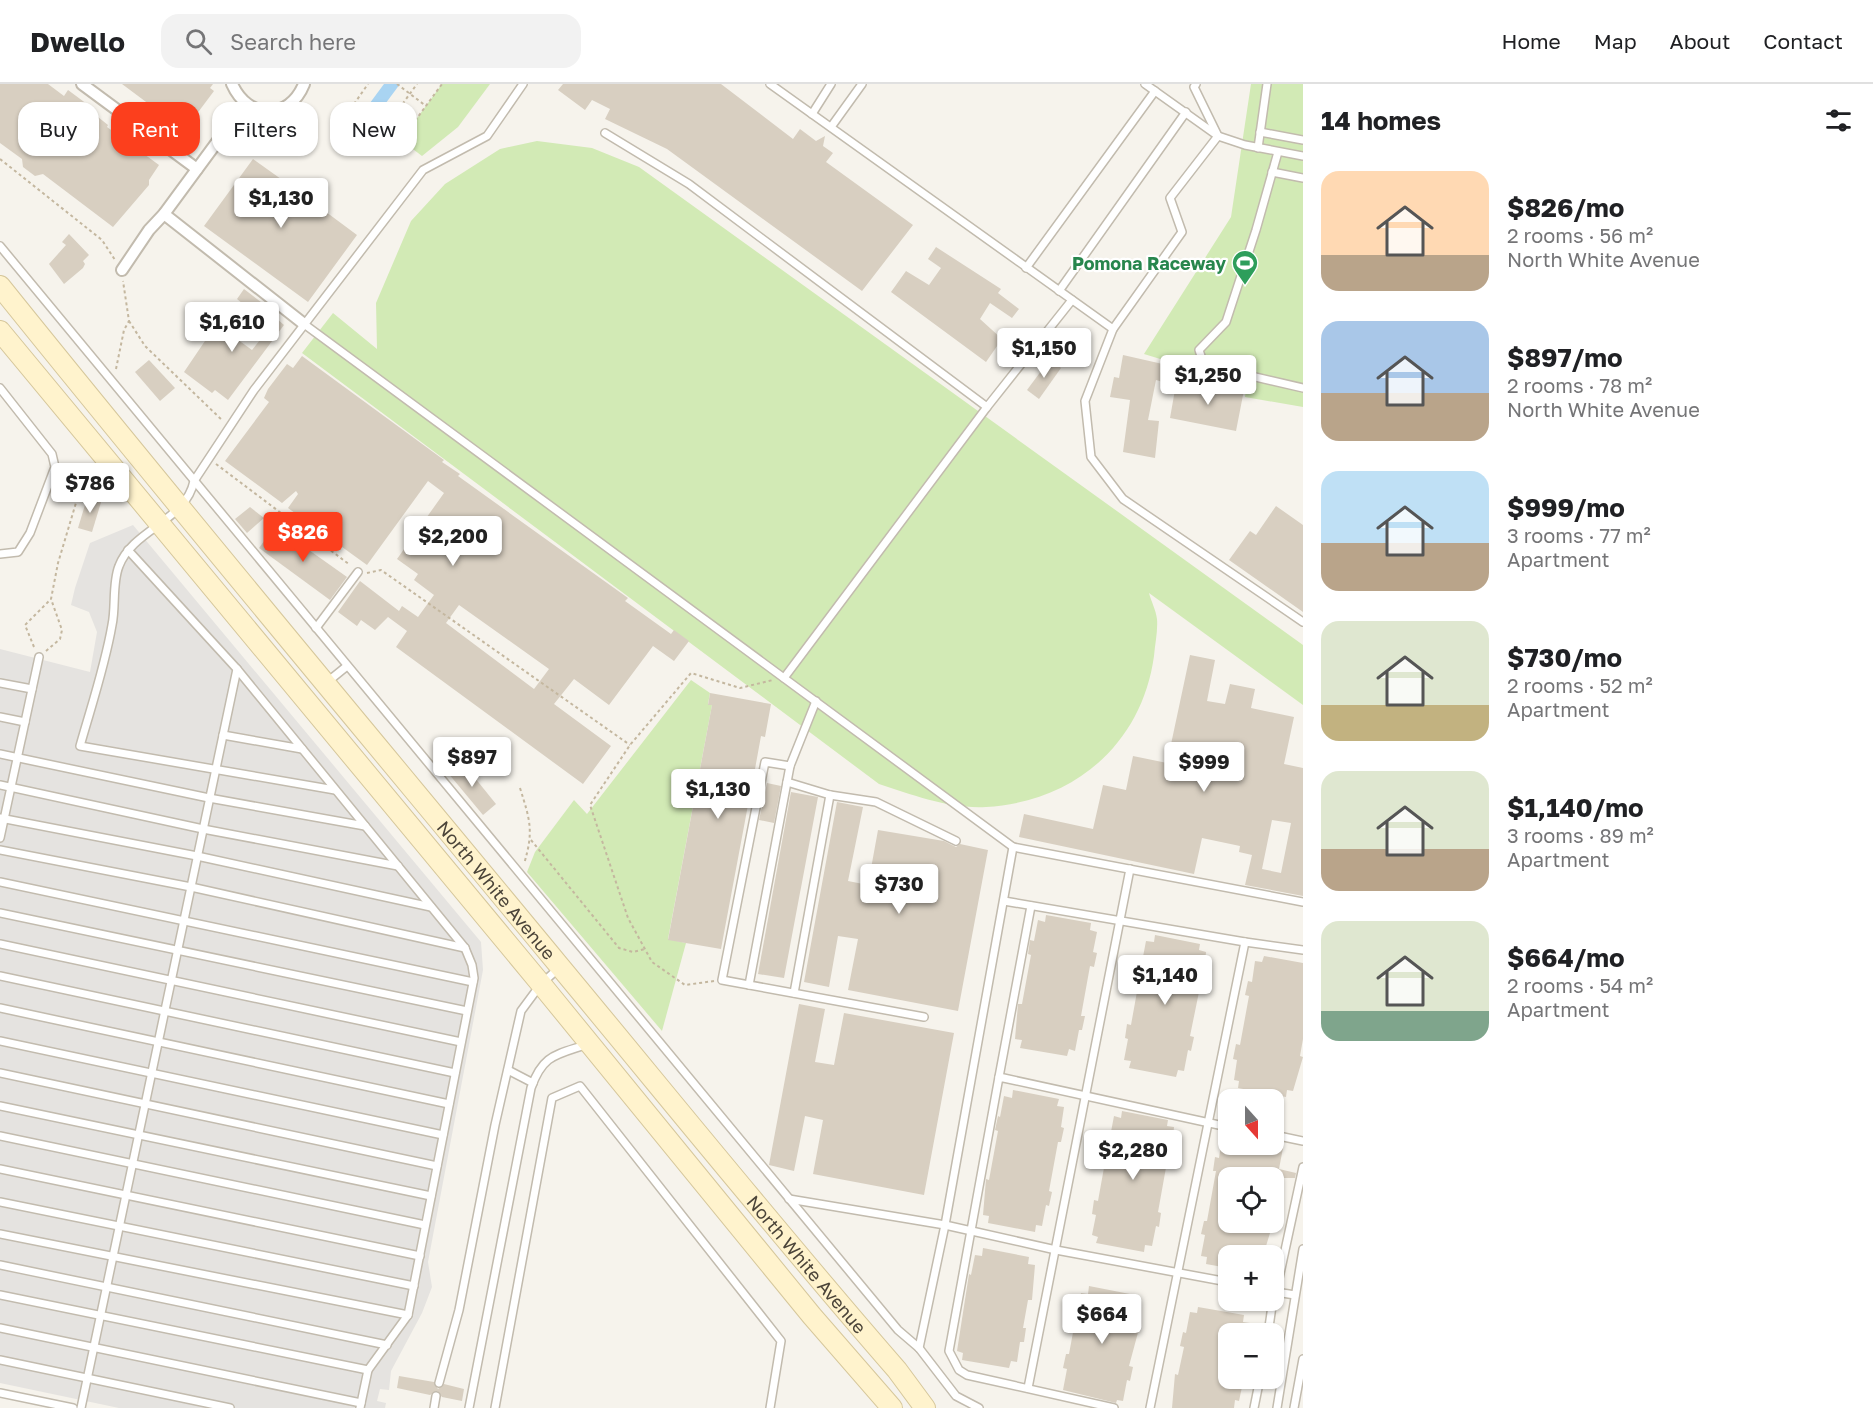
<!DOCTYPE html>
<html lang="en">
<head>
<meta charset="utf-8">
<style>
	body { margin:0; font-family:"Golos Text",sans-serif; background:#f2f2f2; color:#202124; height:100vh; display:flex; flex-direction:column; font-size:22px; white-space:nowrap }
	* { box-sizing:border-box; margin:0 }
	p { font-size:20px; color:#757577 }
	.icon { flex:none; width:33px; height:33px; fill:none; stroke:currentColor; stroke-width:2; stroke-linecap:round; stroke-linejoin:round }
	.map { position:relative; flex:1; overflow:hidden }
	.side { display:flex; flex-direction:column; background:#fff; width:570px }
	.side>* { flex:none }
	.top-card { position:absolute; left:18px; top:18px; width:570px; height:54px; display:flex; gap:12px }
	.needle { width:39px; rotate:159deg }
	.fabs { position:absolute; left:1218px; top:1005px; display:grid; gap:12px }
	.fabs a { display:grid; place-items:center; width:66px; height:66px; border-radius:12px; background:#fff; box-shadow:0 2px 4px #0004; font-size:30px }
	.price { position:absolute; translate:-50% -51px; padding:0 14px; border-radius:6px; background:#fff; color:#222; font-size:20px; line-height:39px; filter:drop-shadow(0 2px 3px #0008) }
	.price::after { content:''; position:absolute; left:50%; top:36px; width:18px; height:14px; margin-left:-9px; background:inherit; clip-path:polygon(0 0,100% 0,50% 100%) }
	.price.on { background:#fc3f1d; color:#fff }
	ul { padding:0; list-style:none }
	li { display:flex; align-items:center; gap:18px; height:150px; padding:0 18px }
	li span { display:grid; place-items:center; flex:none; width:168px; height:120px; border-radius:18px; color:#555 }
	li>.icon { margin-inline-start:auto }
	span .icon { width:72px; height:72px; fill:#fffc; stroke-width:1 }
	li b { font-size:26px }
	h2 { display:flex; justify-content:space-between; align-items:center; height:72px; padding:0 18px; font-size:26px }
	.tag { padding:0 21px; border-radius:18px; background:#fff; box-shadow:0 2px 4px #0004; font-size:21px; line-height:54px }
	.tag.on { background:#fc3f1d; color:#fff }
	header { display:flex; align-items:center; gap:36px; box-sizing:border-box; height:84px; padding:0 30px; background:#fff; border-bottom:2px solid #e0e0e0 }
	header strong { font-size:28px }
	nav { display:flex; gap:33px; margin-inline-start:auto; font-size:21px }
	.search { width:420px; height:54px; background:#f2f2f2; display:flex; align-items:center; gap:15px; box-sizing:border-box; padding:0 21px; border-radius:18px; color:#757577; font-size:22px }
	main { display:flex; flex:1; min-height:0 }
	.map>svg:first-child { display:block }
	.green { fill:#d2eab5 }
	.parking { fill:#e5e3e0 }
	.water { fill:#a9d4f2 }
	.building { fill:#d8cfc1; fill-rule:evenodd }
	.lines { fill:none; stroke-linecap:round; stroke-linejoin:round }
	.service-casing { stroke:#c2bbae; stroke-width:10 }
	.pedestrian-casing { stroke:#c2bbae; stroke-width:14 }
	.secondary-casing { stroke:#d6c79b; stroke-width:22 }
	.path { stroke:#c4b79f; stroke-width:2; stroke-dasharray:3 3; stroke-linecap:butt }
	.service { stroke:#fff; stroke-width:7 }
	.pedestrian { stroke:#fff; stroke-width:10 }
	.secondary { stroke:#fff3cd; stroke-width:20 }
	.labels { text-anchor:middle; dominant-baseline:central; stroke-width:4.5; stroke-linejoin:round; paint-order:stroke }
	.leisure-label { font-size:18px; font-weight:bold; fill:#27864d; stroke:#fff; text-anchor:end }
	.street-label { font-size:18px; fill:#4b4439; stroke:#fff }
</style>
</head>
<body>
<header>
<strong>Dwello</strong>
<div class="search"><svg class="icon" aria-label="search" viewBox="0 0 24 24"><circle cx="10" cy="10" r="6"/><path d="M15 15l6 6"/></svg>Search here</div>
<nav><a>Home</a><a>Map</a><a>About</a><a>Contact</a></nav>
</header>
<main>
<div class="map">
<svg width="1303" height="1324" viewBox="0 0 1303 1324">
	<rect width="100%" height="100%" fill="#f6f3ec"/>
	<g class="green">
		<path d="M442 0H490L458 43 422 72 401 56Z"/>
		<path d="M1251 0H1303V323L1245 313 1246 305 1212 296H1167L1170 278 1144 270 1231 133Z"/>
		<path d="M537 57 592 64 639 83 1303 561V621L1149 509C1151 517 1156 526 1157 535 1158 547 1155 560 1154 572 1142 660 1074 718 986 723 949 725 913 711 879 700L302 269 333 229 377 265 376 219 411 137 445 100 500 65Z"/>
		<path d="M691 596 710 609 708 620 712 621 668 855 686 859 662 947 527 788 535 768 574 716 587 730Z"/>
	</g>
	<path class="parking" d="M133 441 481 858 483 886 428 1178 432 1203 422 1229 391 1287 389 1306 380 1305 377 1317 386 1319 385 1324H119L0 1299V565L90 588 97 548 89 528 71 521 75 504 90 459Z"/>
	<path class="water" d="M384 0H400L374 35 364 27Z"/>
	<g class="building">
		<path d="M0 0H48L64 12 68 6 95 26 93 29 108 41 107 43 159 81 149 96V101L113 143 43 90 35 92 23 83 22 75 0 59Z"/>
		<path d="M122 0H213L210 4 214 7 190 39 187 37 181 44Z"/>
		<path d="M563 0H721L793 55 800 45 816 57 825 52 823 62 833 69 826 78 913 141 862 207 667 65 605 35 610 25 592 16 585 26 558 6Z"/>
		<path d="M253 75 288 100 292 95 326 120 322 125 357 151 308 218 204 142Z"/>
		<path d="M69 150 89 171 83 177 85 180 83 184 64 200 49 180 66 161 62 158Z"/>
		<path d="M936 163 1001 205 998 209 1019 225 1012 234 990 219 980 235 1002 255 986 278 891 208 906 187 929 201 941 184 928 175Z"/>
		<path d="M244 205 278 231 276 234 284 241 228 316 215 306 212 309 184 288 207 254 230 250 252 266 267 247 263 237 237 215Z"/>
		<path d="M1123 271 1167 281 1163 298 1156 296 1148 336 1159 337 1155 374 1123 368 1130 316 1110 313 1114 293 1119 294Z"/>
		<path d="M302 272 444 376 442 378 460 390 458 392 628 514 625 517 671 550 674 546 689 557 674 577 653 562 609 621 574 595 554 620 611 662 583 700 396 563 407 547 388 533 375 546 361 536 357 542 338 528 360 497 399 527 402 522 418 533 434 511 414 496 418 490 397 475 444 409 428 397 367 481 288 424 298 410 296 407 282 419 225 377 269 318 264 314 268 305 287 280 293 284ZM459 521 549 585 534 605 446 539Z"/>
		<path d="M1050 275 1061 284 1039 315 1027 306Z"/>
		<path d="M149 276 175 304 160 317 135 288Z"/>
		<path d="M1176 300 1209 306 1210 300 1244 306 1236 347 1170 334Z"/>
		<path d="M88 411 102 415 92 448 78 444Z"/>
		<path d="M1276 422 1303 441V528L1229 476 1250 447 1256 451Z"/>
		<path d="M250 423 264 434 247 449 235 435Z"/>
		<path d="M275 442 347 493 330 516 259 464Z"/>
		<path d="M1190 571 1215 576 1207 617 1225 620 1230 600 1255 605 1251 624 1294 633 1284 680 1303 684V812L1245 801 1252 771 1239 768 1240 762 1202 754 1194 790 1019 753 1024 730 1093 745 1103 701 1126 706 1133 672 1167 679ZM1272 736 1291 739 1281 789 1262 785Z"/>
		<path d="M710 609 771 620 765 653 761 652 753 696 756 697 750 724 748 721 721 865 668 856 712 621H708Z"/>
		<path d="M462 678 496 720 483 731 448 689Z"/>
		<path d="M767 699 781 702 774 739 759 736Z"/>
		<path d="M791 708 818 713 784 894 758 890Z"/>
		<path d="M837 718 863 723 848 797 868 801 878 746 944 757 956 763 960 760 988 766 958 927 848 906 858 855 838 852 829 903 804 898Z"/>
		<path d="M1046 831 1091 839 1090 846 1097 848 1093 868 1097 869 1094 883 1090 882 1081 932H1085L1082 946H1079L1075 967 1069 965 1067 972 1020 964 1022 956 1015 955 1018 920H1022L1031 871 1028 870 1030 856 1034 857 1038 836 1045 838Z"/>
		<path d="M1155 851 1200 860 1199 866 1206 868 1203 903H1200L1190 952 1194 953 1191 967 1188 966 1184 987 1178 986 1176 993 1129 984 1131 977 1124 976 1128 955 1125 954 1127 940 1131 941 1140 891H1137L1139 877 1142 878 1146 857 1154 858Z"/>
		<path d="M1264 872 1303 879V955L1300 972 1303 973 1293 1007 1287 1006 1286 1013 1238 1004 1239 997 1234 996 1237 976 1233 975 1236 960 1240 961 1249 912 1245 911 1248 897 1252 898 1255 877 1262 878Z"/>
		<path d="M799 920 825 925 815 978 834 981 844 929 954 949 924 1111 813 1090 823 1036 805 1032 794 1087 769 1081Z"/>
		<path d="M1013 1006 1059 1015 1057 1022 1064 1023 1061 1043 1064 1044 1061 1058H1058L1049 1107 1052 1108 1049 1122 1046 1121 1042 1142 1036 1141 1035 1148 988 1139 989 1132 983 1131 986 1095 989 1096 998 1047 995 1046 998 1032 1000 1033 1004 1012 1012 1014Z"/>
		<path d="M1122 1027 1168 1036 1167 1042 1174 1043 1171 1079 1167 1078 1158 1128 1161 1129 1159 1143 1156 1142 1152 1162 1145 1161 1144 1168 1096 1159 1098 1153 1092 1151 1096 1131 1092 1130 1094 1116 1098 1117 1107 1067 1104 1066 1106 1053H1110L1114 1032 1121 1034Z"/>
		<path d="M1221 1060H1276L1283 1064 1279 1085 1296 1089 1295 1094H1228V1138H1269L1267 1148 1270 1149 1263 1172H1228V1184L1206 1180 1207 1173 1201 1172 1205 1151 1201 1150 1204 1137H1207L1216 1087H1213L1215 1073 1219 1074Z"/>
		<path d="M983 1164 1029 1173 1028 1180 1035 1181 1032 1216H1028L1023 1244H1026L1024 1258H1020L1017 1278 1011 1277 1009 1284 962 1276 963 1269 957 1267 969 1190 971 1191 975 1171 982 1172Z"/>
		<path d="M1089 1202 1135 1211 1134 1218 1141 1220 1137 1240 1140 1241 1129 1282 1133 1283 1130 1297 1127 1296 1123 1317 1117 1316 1116 1319 1063 1306 1067 1285 1063 1284 1066 1270H1069L1074 1243 1071 1242 1074 1228 1077 1229 1081 1209 1088 1210Z"/>
		<path d="M1198 1223 1244 1231 1243 1238 1250 1239 1248 1250H1228V1294H1239L1238 1302 1242 1303 1239 1317 1235 1316 1234 1324H1172L1175 1290 1178 1291 1184 1263 1180 1262 1183 1248 1186 1249 1190 1228 1197 1229Z"/>
		<path d="M399 1292 434 1298 438 1305 444 1300 464 1305 462 1317 442 1313 437 1307 430 1311 397 1304Z"/>
	</g>
	<g class="lines">
		<g class="service-casing">
			<g id="service">
				<path d="M770 0 1113 245"/>
				<path d="M1145 0 1218 52 1245 61 1303 72"/>
				<path d="M1196 0 1194 3 1218 52 1170 114 1182 148 1113 245 1085 317 1091 373 1123 415 1303 538"/>
				<path d="M812 30 831 0"/>
				<path d="M831 43 862 0"/>
				<path d="M1260 48 1303 56"/>
				<path d="M605 49 689 100 987 323 1072 216"/>
				<path d="M1258 64 1267 0"/>
				<path d="M1278 68 1256 146 1226 238 1199 266 1204 281 1303 304"/>
				<path d="M1272 88 1303 94"/>
				<path d="M0 162 898 1246 919 1264 956 1312 979 1324"/>
				<path d="M1026 184 1155 7"/>
				<path d="M1059 207 1186 28"/>
				<path d="M304 240 1013 763 1303 818"/>
				<path d="M0 304 52 370 55 383 30 449 18 468 0 470"/>
				<path d="M316 544 358 488"/>
				<path d="M237 585 465 864 472 881 474 894 408 1231 368 1286 360 1324"/>
				<path d="M784 594 987 323"/>
				<path d="M0 599 32 605"/>
				<path d="M326 599 347 582"/>
				<path d="M0 633 25 638"/>
				<path d="M223 651 302 665"/>
				<path d="M0 670 209 714 365 742"/>
				<path d="M790 682 765 678 722 896 924 933"/>
				<path d="M787 698 830 711 876 718 956 757"/>
				<path d="M0 701 203 745 398 782"/>
				<path d="M335 706 80 662C91 623 105 582 112 541 116 523 112 499 119 482 133 445 186 437 194 397L254 306 423 86 487 52 523 0"/>
				<path d="M0 734 197 772 431 823"/>
				<path d="M0 754 39 573"/>
				<path d="M1013 763 945 1141 1056 1166 1228 1198"/>
				<path d="M0 766 191 803 465 864"/>
				<path d="M0 798 473 898"/>
				<path d="M1004 817 1245 858 1150 1324"/>
				<path d="M0 829 467 927"/>
				<path d="M1245 858 1303 866"/>
				<path d="M0 860 461 958"/>
				<path d="M0 892 455 989"/>
				<path d="M749 901 790 682 816 617"/>
				<path d="M794 909 830 711"/>
				<path d="M0 924 449 1020"/>
				<path d="M0 957 443 1051"/>
				<path d="M508 986 533 999"/>
				<path d="M0 989 437 1082"/>
				<path d="M999 993 1031 822"/>
				<path d="M0 1022 431 1112"/>
				<path d="M1274 1051 1303 1057"/>
				<path d="M0 1052 425 1141"/>
				<path d="M0 1085 420 1172"/>
				<path d="M789 1115 945 1141 919 1264"/>
				<path d="M0 1118 414 1202"/>
				<path d="M0 1150 408 1231"/>
				<path d="M0 1181 387 1261"/>
				<path d="M0 1211 368 1286"/>
				<path d="M1295 1211 1276 1208 1303 1083"/>
				<path d="M0 1244 361 1319"/>
				<path d="M1268 1250 1274 1208"/>
				<path d="M0 1276 230 1324"/>
				<path d="M439 1299 459 1226 495 1041 521 927 541 900 559 884"/>
				<path d="M1028 1304 1130 785"/>
				<path d="M0 1309 73 1324"/>
				<path d="M81 1324 237 585 128 466"/>
				<path d="M434 1324 436 1312"/>
				<path d="M469 1324 531 1004C543 970 556 971 588 960"/>
				<path d="M495 1324 552 1014 580 1002 781 1257 770 1324"/>
				<path d="M1114 1324 967 1291 959 1286 949 1267 999 993 1228 1043"/>
				<path d="M1254 1324 1260 1294"/>
				<path d="M1277 1324 1303 1165"/>
				<path d="M1294 1324 1303 1275"/>
			</g>
		</g>
		<g class="pedestrian-casing">
			<g id="pedestrian">
				<path d="M82 0 197 85"/>
				<path d="M232 0C248 36 289 37 304 0"/>
				<path d="M164 130 304 240"/>
				<path d="M122 186 149 146 164 130 245 20"/>
			</g>
		</g>
		<g class="secondary-casing">
			<g id="secondary">
				<path id="s1" d="M0 202C183 430 371 654 557 879 670 1015 781 1153 897 1286L925 1324"/>
				<path d="M0 247 541 900 812 1232 892 1324"/>
			</g>
		</g>
		<g class="path">
			<path d="M397 0 426 22"/>
			<path d="M354 20 368 0"/>
			<path d="M385 44 417 0"/>
			<path d="M401 56 442 0"/>
			<path d="M0 75 102 156 115 176"/>
			<path d="M129 237 145 262 223 337"/>
			<path d="M116 285 124 246 129 237 123 197"/>
			<path d="M216 380 350 481"/>
			<path d="M367 489 381 486 630 661"/>
			<path d="M34 563 25 541 51 515"/>
			<path d="M46 567 60 555 62 546 51 515 58 479 87 382"/>
			<path d="M520 704C530 736 534 747 524 780"/>
			<path d="M531 756 619 864 633 868 645 865"/>
			<path d="M714 897 685 901 652 878 628 834 590 721 630 661 691 589 740 604 773 596"/>
		</g>
		<use href="#service" class="service"/>
		<use href="#pedestrian" class="pedestrian"/>
		<use href="#secondary" class="secondary"/>
	</g>
	<defs>
		<g id="stadium-pin" transform="scale(1.35)"><path d="M0 17L-7.5 6A9.5 9.5 0 1 1 7.5 6Z" fill="#2e9e5b" stroke="#fff"/><path d="M0-5a6.5 5 0 1 0 0 10a6.5 5 0 1 0 0-10ZM-3.5-1.8h7v3.6h-7Z" fill="#fff"/></g>
	</defs>
	<g fill-rule="evenodd">
		<use href="#stadium-pin" x="1245" y="179"/>
	</g>
	<g class="labels">
		<g class="leisure-label">
			<text x="1226" y="179">Pomona Raceway</text>
		</g>
		<g class="street-label">
			<text stroke="none"><textPath href="#s1" startOffset="782">North White Avenue</textPath></text>
			<text stroke="none"><textPath href="#s1" startOffset="1268">North White Avenue</textPath></text>
		</g>
	</g>
</svg>
<div class="fabs">
<a><svg class="needle" viewBox="-14 -14 28 28"><path d="M0-13l5 13h-10z" fill="#e53935"/><path d="M0 13l5-13h-10z" fill="#757577"/></svg></a>
<a><svg class="icon" aria-label="locate" viewBox="0 0 24 24"><circle cx="12" cy="12" r="6"/><path d="M12 2v4M12 18v4M2 12h4M18 12h4"/></svg></a>
<a>+</a>
<a>−</a>
</div>
<b class="price" style="left:281px;top:145px">$1,130</b>
<b class="price" style="left:232px;top:269px">$1,610</b>
<b class="price" style="left:1044px;top:295px">$1,150</b>
<b class="price" style="left:1208px;top:322px">$1,250</b>
<b class="price" style="left:90px;top:430px">$786</b>
<b class="price on" style="left:303px;top:479px">$826</b>
<b class="price" style="left:453px;top:483px">$2,200</b>
<b class="price" style="left:472px;top:704px">$897</b>
<b class="price" style="left:1204px;top:709px">$999</b>
<b class="price" style="left:718px;top:736px">$1,130</b>
<b class="price" style="left:899px;top:831px">$730</b>
<b class="price" style="left:1165px;top:922px">$1,140</b>
<b class="price" style="left:1133px;top:1097px">$2,280</b>
<b class="price" style="left:1102px;top:1261px">$664</b>
<div class="top-card">
<a class="tag">Buy</a>
<a class="tag on">Rent</a>
<a class="tag">Filters</a>
<a class="tag">New</a>
</div>
</div>
<section class="side">
<h2>14 homes<svg class="icon" aria-label="filters" viewBox="0 0 24 24"><path d="M4 7h16M4 17h16"/><circle cx="9" cy="7" r="2"/><circle cx="15" cy="17" r="2"/></svg></h2>
<ul>
<li><span style="background:linear-gradient(#ffd9b3 70%,#b9a48a 0)"><svg class="icon" aria-label="home" viewBox="0 0 24 24"><path d="M3 11l9-7 9 7M6 9v11h12V9"/></svg></span><div><b>$826/mo</b><p>2 rooms · 56 m²</p><p>North White Avenue</p></div></li>
<li><span style="background:linear-gradient(#a9c7e8 60%,#b9a48a 0)"><svg class="icon" aria-label="home" viewBox="0 0 24 24"><path d="M3 11l9-7 9 7M6 9v11h12V9"/></svg></span><div><b>$897/mo</b><p>2 rooms · 78 m²</p><p>North White Avenue</p></div></li>
<li><span style="background:linear-gradient(#bfe0f5 60%,#b9a48a 0)"><svg class="icon" aria-label="home" viewBox="0 0 24 24"><path d="M3 11l9-7 9 7M6 9v11h12V9"/></svg></span><div><b>$999/mo</b><p>3 rooms · 77 m²</p><p>Apartment</p></div></li>
<li><span style="background:linear-gradient(#dfe7d0 70%,#c2b280 0)"><svg class="icon" aria-label="home" viewBox="0 0 24 24"><path d="M3 11l9-7 9 7M6 9v11h12V9"/></svg></span><div><b>$730/mo</b><p>2 rooms · 52 m²</p><p>Apartment</p></div></li>
<li><span style="background:linear-gradient(#dfe7d0 65%,#b9a48a 0)"><svg class="icon" aria-label="home" viewBox="0 0 24 24"><path d="M3 11l9-7 9 7M6 9v11h12V9"/></svg></span><div><b>$1,140/mo</b><p>3 rooms · 89 m²</p><p>Apartment</p></div></li>
<li><span style="background:linear-gradient(#dfe7d0 75%,#7fa58c 0)"><svg class="icon" aria-label="home" viewBox="0 0 24 24"><path d="M3 11l9-7 9 7M6 9v11h12V9"/></svg></span><div><b>$664/mo</b><p>2 rooms · 54 m²</p><p>Apartment</p></div></li>
</ul>
</section>
</main>
</body>
</html>
